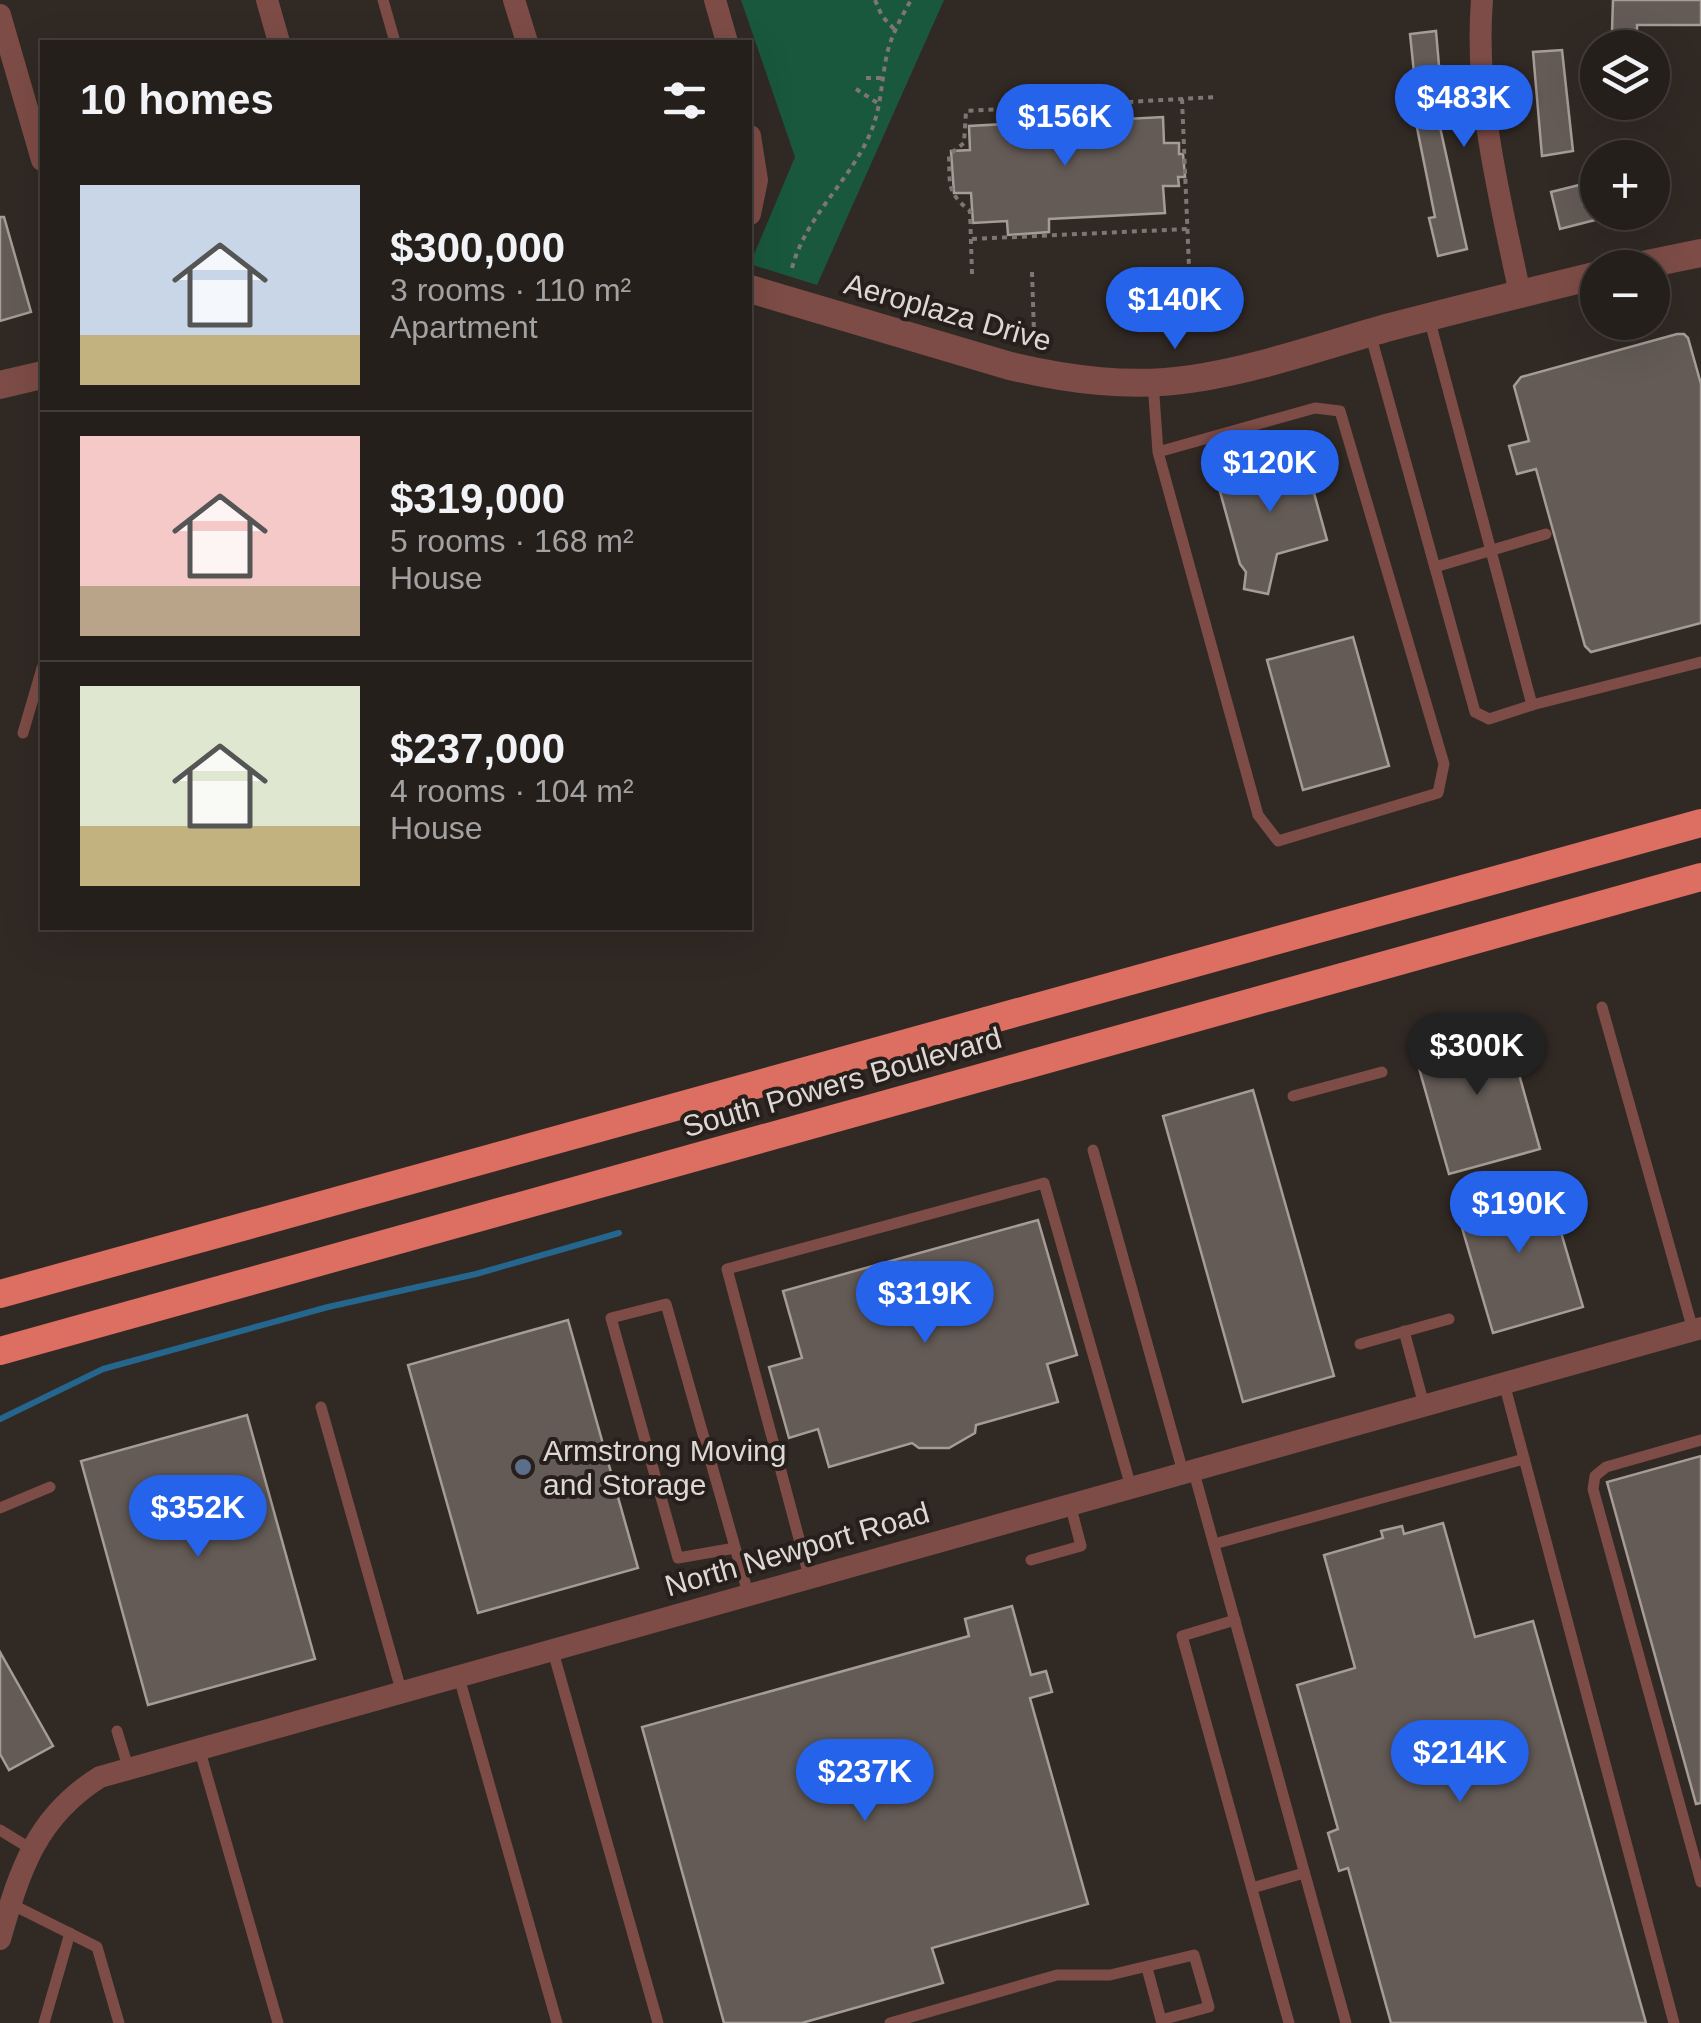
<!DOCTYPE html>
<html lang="en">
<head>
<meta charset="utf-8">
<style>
	body { margin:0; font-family:Arial,sans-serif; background:#2d2724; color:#f1f3f6; height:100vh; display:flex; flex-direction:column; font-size:38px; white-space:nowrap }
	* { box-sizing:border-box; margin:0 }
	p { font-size:32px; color:#a3a2a3 }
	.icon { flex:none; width:55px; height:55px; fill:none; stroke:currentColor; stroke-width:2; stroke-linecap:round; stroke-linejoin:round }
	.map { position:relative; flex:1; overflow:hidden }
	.drawer { position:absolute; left:40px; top:40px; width:712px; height:890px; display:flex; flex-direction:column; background:#251f1b; border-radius:0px; box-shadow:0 10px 40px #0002,0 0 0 2px #423d3a }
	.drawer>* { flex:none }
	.controls { position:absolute; left:1580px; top:30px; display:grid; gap:20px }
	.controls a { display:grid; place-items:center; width:90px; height:90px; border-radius:50%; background:#251f1b; box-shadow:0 10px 40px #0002,0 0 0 2px #423d3a; font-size:50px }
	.price { position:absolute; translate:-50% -85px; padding:0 22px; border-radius:35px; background:#2563eb; color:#fff; font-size:32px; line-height:65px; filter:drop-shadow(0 2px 5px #0008) }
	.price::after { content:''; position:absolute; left:50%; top:60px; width:30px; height:22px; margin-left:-15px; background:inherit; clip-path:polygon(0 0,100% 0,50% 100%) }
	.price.on { background:#222; color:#fff }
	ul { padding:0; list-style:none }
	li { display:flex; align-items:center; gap:30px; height:250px; padding:0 40px }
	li+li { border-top:2px solid #423d3a }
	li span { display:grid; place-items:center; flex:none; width:280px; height:200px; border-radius:0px; color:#555 }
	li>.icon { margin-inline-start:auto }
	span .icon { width:120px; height:120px; fill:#fffc; stroke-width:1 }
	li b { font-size:42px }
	h2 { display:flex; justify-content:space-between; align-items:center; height:120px; padding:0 40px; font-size:42px }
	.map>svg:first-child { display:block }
	.green { fill:#19583d }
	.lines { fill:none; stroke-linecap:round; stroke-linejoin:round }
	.stream { stroke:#25668e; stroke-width:6 }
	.building { fill:#645b56; stroke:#a69c96; stroke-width:2.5 }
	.path { stroke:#7d7672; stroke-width:4; stroke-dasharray:5 5; stroke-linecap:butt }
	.service { stroke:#7d4c46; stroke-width:11 }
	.minor { stroke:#7d4c46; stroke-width:22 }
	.tertiary { stroke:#7d4c46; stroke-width:28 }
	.trunk { stroke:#dc6e62; stroke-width:28 }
	.service-dot { fill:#5c6f8a; stroke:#271f1b; stroke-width:4 }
	.labels { text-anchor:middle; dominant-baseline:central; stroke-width:8; stroke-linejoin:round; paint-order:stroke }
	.street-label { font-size:30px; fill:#ddd8d4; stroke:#271f1b }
	.poi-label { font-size:30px; fill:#ddd8d4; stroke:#271f1b; text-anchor:start }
</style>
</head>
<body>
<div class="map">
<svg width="1701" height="2023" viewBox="0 0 1701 2023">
	<rect width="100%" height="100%" fill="#312924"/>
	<path class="green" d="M741 0H944L817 285 750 264 795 157Z"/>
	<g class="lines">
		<path class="stream" d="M0 1419 103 1369 328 1307 476 1274 619 1233"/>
	</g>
	<g class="building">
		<path d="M1613 0H1701V25H1637V31H1612Z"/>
		<path d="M1436 31 1440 77 1437 78 1445 126 1440 127 1467 249 1438 256 1429 218 1435 217 1410 93 1416 92 1410 34Z"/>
		<path d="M1562 50 1573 151 1542 156 1533 52Z"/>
		<path d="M1049 107 1050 123 1163 117 1164 143H1179V154H1183L1185 177H1178L1179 186H1163L1165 213 1049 219V232L1008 235 1007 221 973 223 971 193H954L951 151 970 150 969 126 1005 124 1004 110Z"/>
		<path d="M1579 185 1583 204 1591 202 1595 220 1560 229 1551 192Z"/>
		<path d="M0 217H4L31 312 0 321Z"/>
		<path d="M1677 334H1684L1688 338 1701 384V623L1591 652 1585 646 1536 469 1517 474 1509 446 1529 441 1514 386 1521 377Z"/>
		<path d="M1303 453 1327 540 1277 554 1268 594 1244 589 1246 572 1240 564 1216 477Z"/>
		<path d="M1353 637 1389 766 1303 790 1267 660Z"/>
		<path d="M1504 1021 1540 1149 1449 1174 1413 1047Z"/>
		<path d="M1253 1090 1334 1376 1243 1402 1163 1116Z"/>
		<path d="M1545 1178 1583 1307 1493 1333 1455 1204Z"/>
		<path d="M1038 1220 1077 1355 1047 1364 1058 1402 976 1425 975 1433 949 1448H919L912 1443 829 1467 818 1429 789 1438 769 1367 802 1358 783 1291Z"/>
		<path d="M568 1320 638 1568 478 1613 408 1365Z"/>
		<path d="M247 1415 315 1659 148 1705 81 1461Z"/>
		<path d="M1701 1456V1803L1696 1804 1607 1482Z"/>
		<path d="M1443 1523 1475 1637 1533 1621 1646 2023H1391L1348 1868 1339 1871 1328 1833 1338 1829 1297 1685 1355 1668 1324 1555 1383 1538 1381 1531 1402 1526 1404 1534Z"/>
		<path d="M1012 1606 1031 1675 1046 1671 1052 1692 1030 1698 1088 1904 932 1948 943 1983 802 2023H724L642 1727 969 1636 965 1619Z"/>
		<path d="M0 1652 53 1746 9 1770 0 1754Z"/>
	</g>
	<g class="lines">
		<g class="path">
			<path d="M875 0 882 16 894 29"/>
			<path d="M866 78H884"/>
			<path d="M856 89 879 104"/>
			<path d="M1182 99 1189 267"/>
			<path d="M972 239 1187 229"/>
			<path d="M792 268C806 216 849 182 870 134 882 107 881 78 888 50 893 32 902 16 911 0"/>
			<path d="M1032 272 1034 333"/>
			<path d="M972 274 970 211C946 192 950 183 949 155L964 143 966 111 1217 97"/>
		</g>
		<g class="service">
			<path d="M383 0 395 42"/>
			<path d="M1370 333 1475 712 1489 719 1532 705 1429 318"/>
			<path d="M1153 382 1158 452 1258 815 1278 841 1438 793 1444 764 1340 411 1315 408 1158 452"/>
			<path d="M1435 567 1546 534"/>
			<path d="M1532 705 1701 662"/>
			<path d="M23 733 42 668"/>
			<path d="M1602 1007 1693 1330"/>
			<path d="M1293 1096 1382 1072"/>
			<path d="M1093 1150 1183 1472"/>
			<path d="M1404 1331 1424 1405"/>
			<path d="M1360 1344 1449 1319"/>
			<path d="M1504 1383 1674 2023"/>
			<path d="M321 1407 401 1690"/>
			<path d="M1701 1440 1606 1467 1595 1476 1593 1489 1701 1882"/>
			<path d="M1193 1469 1346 2023"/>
			<path d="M0 1508 50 1487"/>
			<path d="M1214 1544 1524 1459"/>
			<path d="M735 1548 678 1558 611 1318 666 1304 748 1593"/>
			<path d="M1031 1560 1081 1546 1070 1504"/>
			<path d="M809 1576 727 1269 1044 1183 1131 1487"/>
			<path d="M1235 1620 1182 1636 1289 2023"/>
			<path d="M552 1648 658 2023"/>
			<path d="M458 1674 557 2023"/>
			<path d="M117 1731 128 1767"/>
			<path d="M199 1748 278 2023"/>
			<path d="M0 1830 31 1849"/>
			<path d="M1252 1888 1304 1873"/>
			<path d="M11 1904 97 1947 119 2023"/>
			<path d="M44 2023 70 1933"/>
			<path d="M890 2023 1057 1975H1110L1194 1955 1209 2007 1161 2020 1147 1968"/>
		</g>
		<g class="minor">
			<path d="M267 0 279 42"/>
			<path d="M514 0 527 42"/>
			<path d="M715 0 727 42"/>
			<path d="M1482 0C1474 99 1500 198 1520 294"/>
			<path d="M0 15 42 160"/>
			<path d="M750 136 757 180 750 214"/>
			<path d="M0 1939C20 1870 36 1817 100 1777L1701 1328"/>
		</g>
		<g class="tertiary">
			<path d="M1628 268 1701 253"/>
			<path d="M750 289 1010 366C1070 380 1130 388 1191 379 1259 369 1325 345 1390 327 1459 309 1528 292 1598 275"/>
			<path d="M0 385 42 375"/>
		</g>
		<g class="trunk">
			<path d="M0 1294 1701 823"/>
			<path d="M0 1351 1701 877"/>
		</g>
	</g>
	<circle class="service-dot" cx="523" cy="1467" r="10"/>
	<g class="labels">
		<g class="street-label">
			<text transform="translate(948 312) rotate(16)">Aeroplaza Drive</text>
			<text transform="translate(842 1082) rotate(-16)">South Powers Boulevard</text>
			<text transform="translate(797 1549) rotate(-16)">North Newport Road</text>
		</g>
		<g class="poi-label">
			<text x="543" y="1450">Armstrong Moving<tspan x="543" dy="34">and Storage</tspan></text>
		</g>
	</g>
</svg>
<div class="controls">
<a><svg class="icon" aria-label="layers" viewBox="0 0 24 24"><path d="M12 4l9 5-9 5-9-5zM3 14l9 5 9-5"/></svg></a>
<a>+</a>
<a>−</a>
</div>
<b class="price" style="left:1464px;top:150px">$483K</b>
<b class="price" style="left:1065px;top:169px">$156K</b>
<b class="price" style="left:1175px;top:352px">$140K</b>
<b class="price" style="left:1270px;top:515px">$120K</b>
<b class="price on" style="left:1477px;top:1098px">$300K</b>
<b class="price" style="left:1519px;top:1256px">$190K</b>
<b class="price" style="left:925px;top:1346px">$319K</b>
<b class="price" style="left:198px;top:1560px">$352K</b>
<b class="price" style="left:1460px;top:1805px">$214K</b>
<b class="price" style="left:865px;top:1824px">$237K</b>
<section class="drawer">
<h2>10 homes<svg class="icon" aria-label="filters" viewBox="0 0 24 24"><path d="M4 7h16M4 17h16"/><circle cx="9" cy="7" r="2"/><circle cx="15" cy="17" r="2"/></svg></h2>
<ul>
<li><span style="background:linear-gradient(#c9d6e8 75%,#c2b280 0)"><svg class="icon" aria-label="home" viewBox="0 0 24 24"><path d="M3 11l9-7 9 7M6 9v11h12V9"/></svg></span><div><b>$300,000</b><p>3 rooms · 110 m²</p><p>Apartment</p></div></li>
<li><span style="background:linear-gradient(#f6c9c9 75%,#b9a48a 0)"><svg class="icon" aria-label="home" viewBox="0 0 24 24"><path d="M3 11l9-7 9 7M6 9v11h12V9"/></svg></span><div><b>$319,000</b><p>5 rooms · 168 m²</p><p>House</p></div></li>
<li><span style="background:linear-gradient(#dfe7d0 70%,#c2b280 0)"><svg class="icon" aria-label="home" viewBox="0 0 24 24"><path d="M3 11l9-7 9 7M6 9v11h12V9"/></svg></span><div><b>$237,000</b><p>4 rooms · 104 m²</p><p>House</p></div></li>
</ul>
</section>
</div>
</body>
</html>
